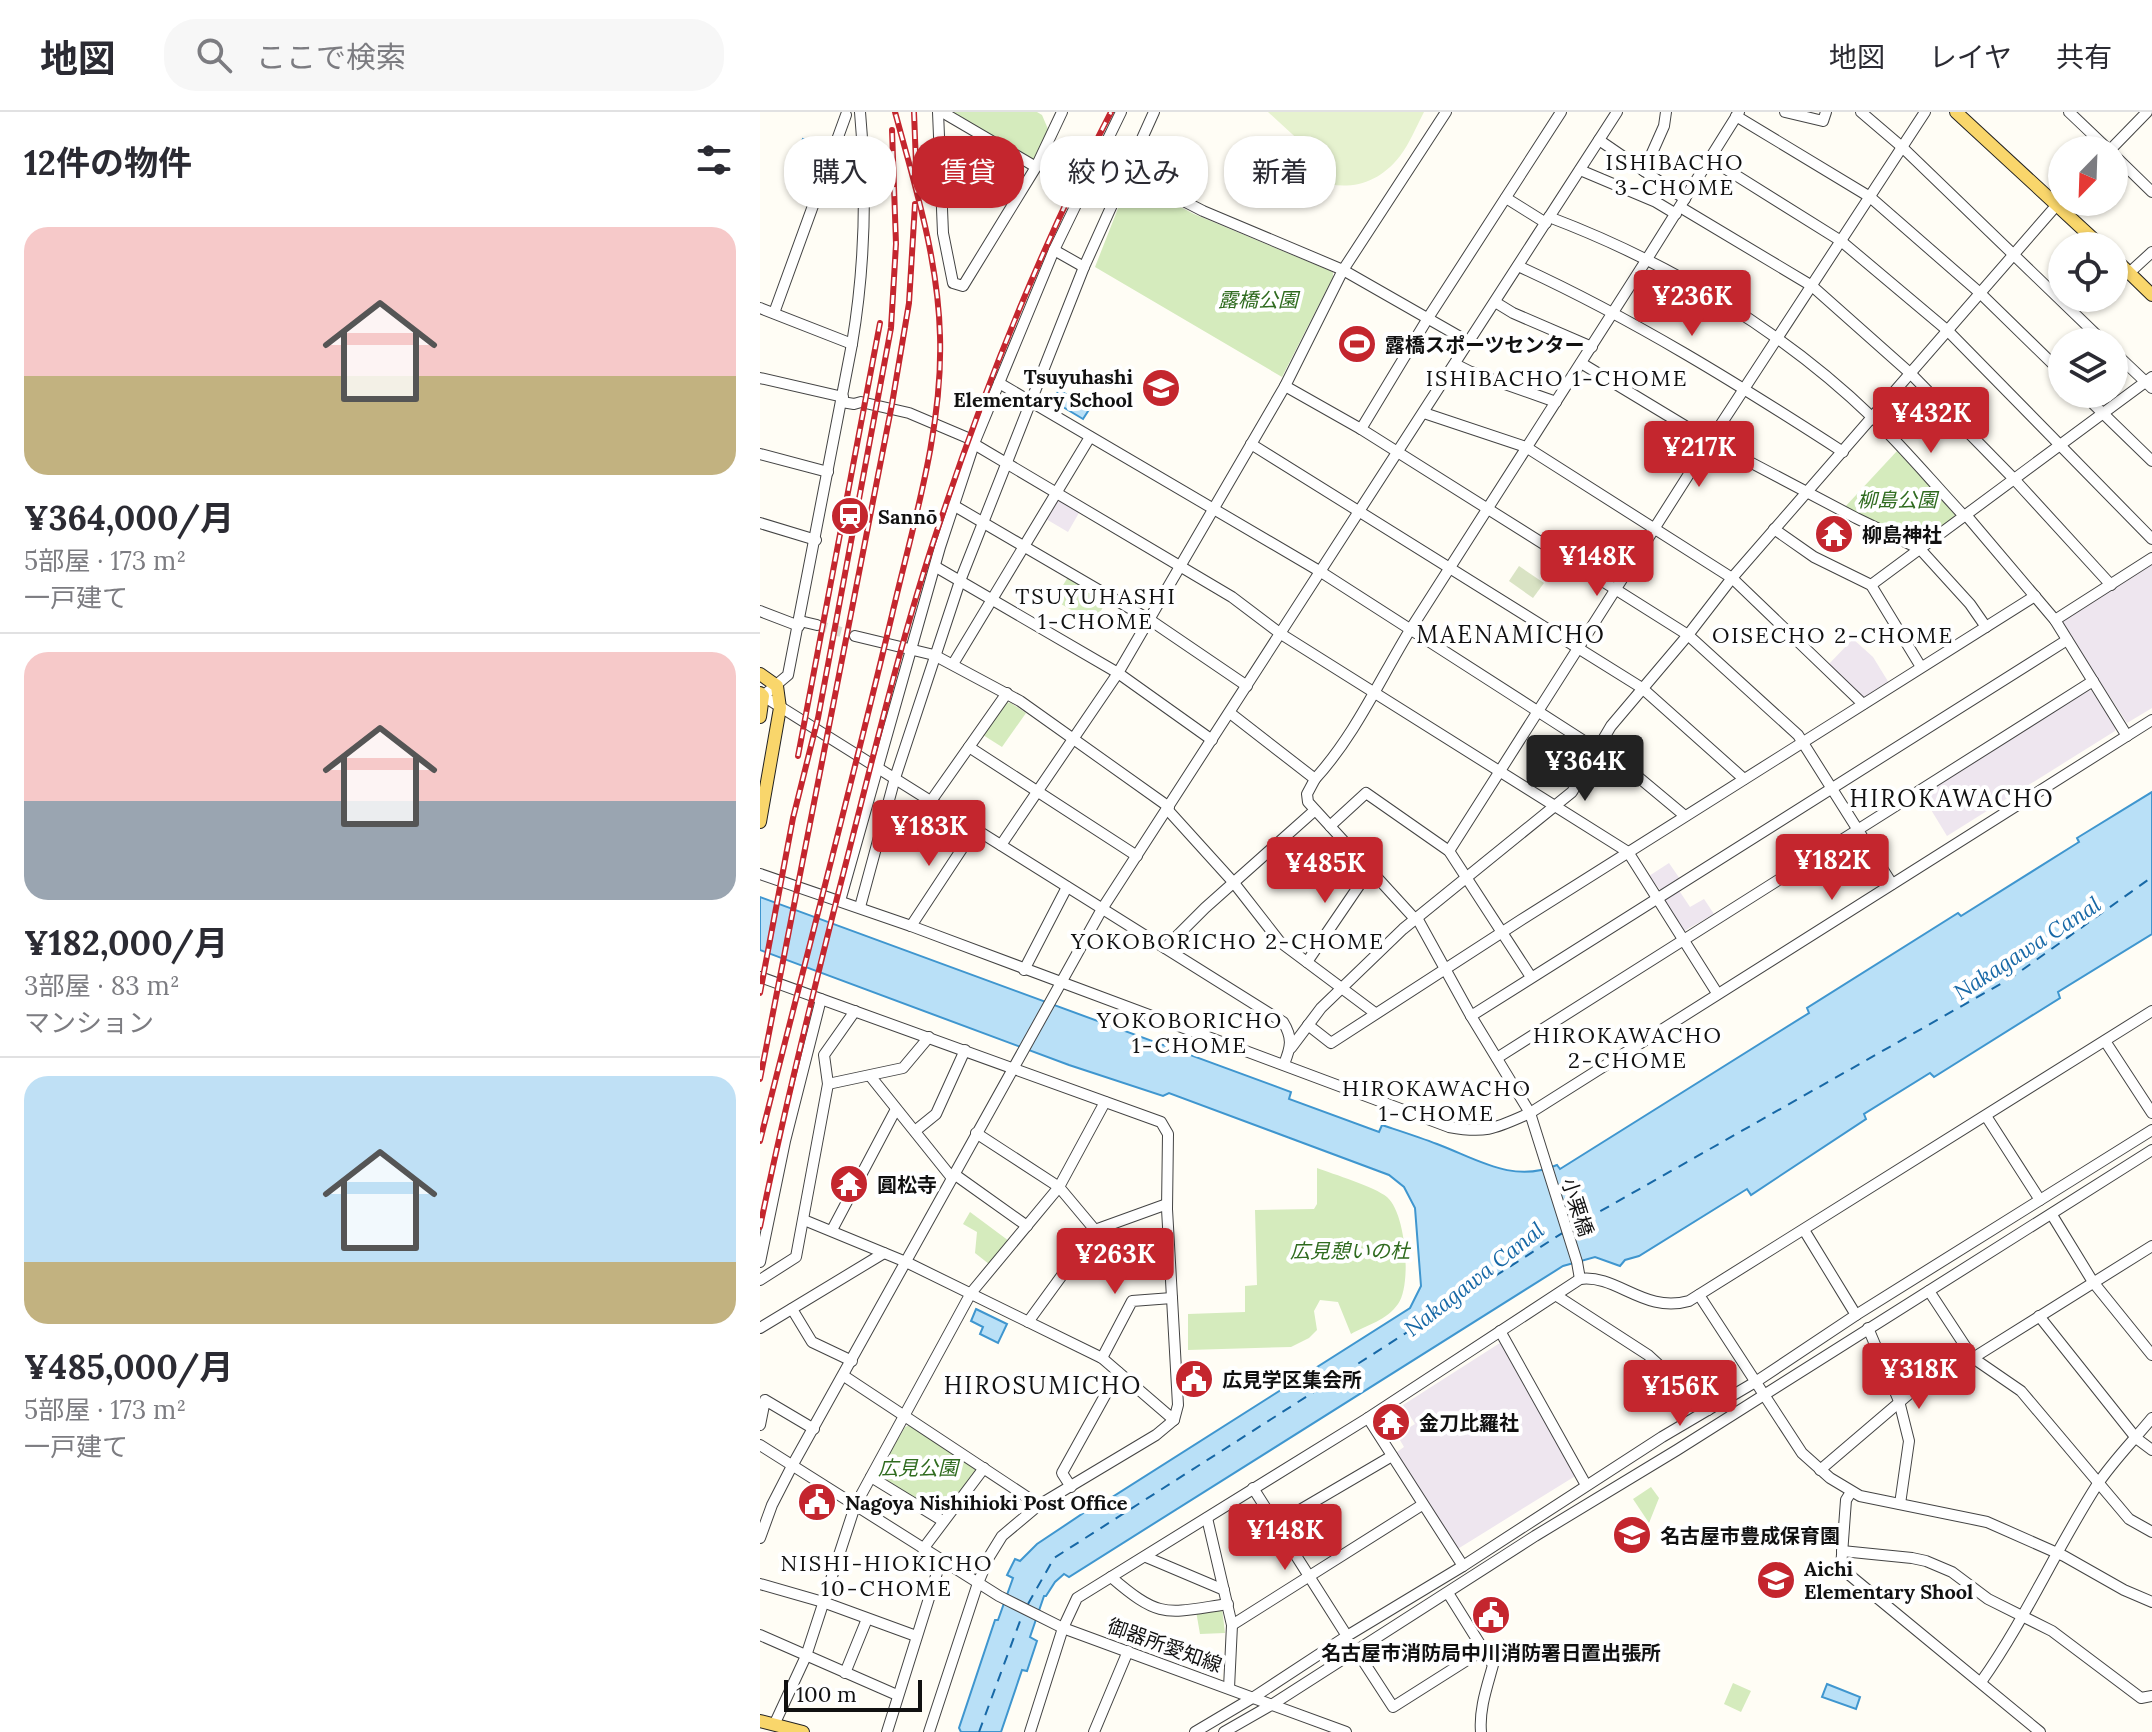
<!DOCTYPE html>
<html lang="ja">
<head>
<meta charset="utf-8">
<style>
	body { margin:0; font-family:Lora,"Noto Sans JP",serif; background:#f7f7f7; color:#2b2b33; height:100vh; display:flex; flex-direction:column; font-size:30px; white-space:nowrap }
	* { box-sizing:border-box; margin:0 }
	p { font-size:26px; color:#7c7c81 }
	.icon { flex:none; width:44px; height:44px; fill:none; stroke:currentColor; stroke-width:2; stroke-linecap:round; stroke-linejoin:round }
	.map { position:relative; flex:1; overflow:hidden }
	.details { display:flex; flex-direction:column; background:#fff; width:760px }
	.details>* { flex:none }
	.guide { position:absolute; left:24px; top:24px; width:760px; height:72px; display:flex; gap:16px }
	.needle { width:52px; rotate:203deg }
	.fabs { position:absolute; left:1288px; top:24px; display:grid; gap:16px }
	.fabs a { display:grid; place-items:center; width:80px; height:80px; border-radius:50%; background:#fff; box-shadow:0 2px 6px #0004; font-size:40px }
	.scale { position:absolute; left:24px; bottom:20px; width:138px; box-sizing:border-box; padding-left:8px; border:4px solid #111; border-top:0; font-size:22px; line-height:28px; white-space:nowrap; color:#111; -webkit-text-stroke:6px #fff; paint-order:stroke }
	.price { position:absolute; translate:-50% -68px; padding:0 18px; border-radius:8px; background:#c4262e; color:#fff; font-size:26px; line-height:52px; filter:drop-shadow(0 2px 4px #0008) }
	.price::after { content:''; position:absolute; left:50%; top:48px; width:24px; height:18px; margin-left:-12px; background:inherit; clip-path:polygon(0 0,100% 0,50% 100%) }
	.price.active { background:#222; color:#fff }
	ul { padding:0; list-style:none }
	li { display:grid; align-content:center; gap:16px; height:424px; padding:0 24px }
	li+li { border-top:2px solid #e1e1e2 }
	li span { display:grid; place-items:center; height:248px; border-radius:24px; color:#555 }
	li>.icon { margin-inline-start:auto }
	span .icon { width:144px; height:144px; fill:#fffc; stroke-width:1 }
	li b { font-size:34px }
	h2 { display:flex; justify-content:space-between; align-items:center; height:96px; padding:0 24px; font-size:34px }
	.chip { padding:0 28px; border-radius:32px; background:#fff; box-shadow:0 2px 6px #0004; font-size:28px; line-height:72px }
	.chip.active { background:#c4262e; color:#fff }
	header { display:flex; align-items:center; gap:48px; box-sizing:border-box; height:112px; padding:0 40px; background:#fff; border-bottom:2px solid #e1e1e2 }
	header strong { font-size:38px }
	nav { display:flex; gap:44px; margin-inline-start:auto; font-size:28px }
	.search { width:560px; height:72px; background:#f7f7f7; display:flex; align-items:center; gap:20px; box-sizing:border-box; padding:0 28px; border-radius:32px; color:#7c7c81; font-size:30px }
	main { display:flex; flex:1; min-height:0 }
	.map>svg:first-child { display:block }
	.industrial { fill:#eee6ef }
	.green { fill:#d5ebbd }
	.cemetery { fill:#d9e3c4 }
	.pitch { fill:#e6f2cf }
	.water { fill:#b9e0f7; stroke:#3f96cf; stroke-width:2 }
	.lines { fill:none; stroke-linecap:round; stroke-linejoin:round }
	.ferry { stroke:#1768a6; stroke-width:2; stroke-dasharray:10 8; stroke-linecap:butt }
	.minor-tunnel { stroke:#dbdad3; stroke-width:10; stroke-dasharray:10 5; stroke-linecap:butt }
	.minor-casing { stroke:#444; stroke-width:12 }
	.major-casing { stroke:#222; stroke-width:14 }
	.minor { stroke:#fff; stroke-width:10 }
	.major { stroke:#f9d66b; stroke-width:12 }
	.rail-casing { stroke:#c4262e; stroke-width:6 }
	.rail { stroke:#fff; stroke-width:3; stroke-dasharray:9; stroke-linecap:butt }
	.labels { text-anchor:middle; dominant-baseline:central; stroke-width:8; stroke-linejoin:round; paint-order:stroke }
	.park-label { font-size:20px; font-style:italic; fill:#2f6b1f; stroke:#fff }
	.poi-label { font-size:20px; font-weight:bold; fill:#111; stroke:#fff; text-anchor:start }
	.street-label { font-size:20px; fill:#111; stroke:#fff }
	.neighbourhood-label { font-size:22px; letter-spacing:2px; fill:#111; stroke:#fff }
	.water-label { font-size:22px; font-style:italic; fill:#1768a6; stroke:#fff }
	.quarter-label { font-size:24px; letter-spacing:2px; fill:#111; stroke:#fff }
</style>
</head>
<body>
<header>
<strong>地図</strong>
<div class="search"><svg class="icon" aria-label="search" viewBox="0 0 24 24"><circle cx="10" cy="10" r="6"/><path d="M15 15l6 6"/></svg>ここで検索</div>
<nav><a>地図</a><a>レイヤ</a><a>共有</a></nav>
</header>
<main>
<section class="details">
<h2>12件の物件<svg class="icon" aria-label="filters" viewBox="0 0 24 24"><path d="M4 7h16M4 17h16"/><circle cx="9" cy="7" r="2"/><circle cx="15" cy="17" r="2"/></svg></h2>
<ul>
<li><span style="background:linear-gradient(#f6c9c9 60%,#c2b280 0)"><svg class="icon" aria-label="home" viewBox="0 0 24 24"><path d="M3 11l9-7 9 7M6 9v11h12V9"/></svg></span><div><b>¥364,000/月</b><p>5部屋 · 173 m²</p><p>一戸建て</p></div></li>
<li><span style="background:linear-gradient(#f6c9c9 60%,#9aa5b1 0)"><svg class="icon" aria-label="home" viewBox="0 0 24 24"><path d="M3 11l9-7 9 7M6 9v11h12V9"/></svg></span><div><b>¥182,000/月</b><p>3部屋 · 83 m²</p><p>マンション</p></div></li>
<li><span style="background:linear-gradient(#bfe0f5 75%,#c2b280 0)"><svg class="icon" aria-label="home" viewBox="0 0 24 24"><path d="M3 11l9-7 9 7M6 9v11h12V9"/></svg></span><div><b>¥485,000/月</b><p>5部屋 · 173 m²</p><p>一戸建て</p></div></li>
</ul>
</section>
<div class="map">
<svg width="1392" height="1620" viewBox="0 0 1392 1620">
	<rect width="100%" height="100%" fill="#fffdf5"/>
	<g class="industrial">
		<path d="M299 387 320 399 308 420 286 407Z"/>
		<path d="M1392 452V596L1367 611 1301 510Z"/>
		<path d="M1093 527 1113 545 1129 571 1104 586 1068 553Z"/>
		<path d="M1329 578 1332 579 1356 615 1355 619 1187 724 1162 683Z"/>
		<path d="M909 751 920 767 901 779 889 764Z"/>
		<path d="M918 777 930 795 944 787 954 802 924 819 904 788Z"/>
		<path d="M743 1229 817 1363 696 1438 634 1342 644 1335 637 1323 655 1312 643 1293Z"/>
	</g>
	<g class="green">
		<path d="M189 0H277L282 3 288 17 275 46 269 48Z"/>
		<path d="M373 75 390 79 434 102 573 160V165L522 265 335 155 366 76Z"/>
		<path d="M1137 339 1195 401V406L1159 433 1084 396Z"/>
		<path d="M308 465 347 488 334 511 294 488Z"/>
		<path d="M245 590 251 591 266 601 242 635 223 623Z"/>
		<path d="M557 1056C573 1062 615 1075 627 1085 646 1101 652 1173 638 1192 627 1208 607 1213 591 1222L578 1190 560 1188 554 1199 557 1218 549 1226 531 1235 428 1238V1202L485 1200V1174L497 1173 495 1098 554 1097 557 1092Z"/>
		<path d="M210 1100 249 1129 229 1152 215 1141 217 1120 203 1112Z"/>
		<path d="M150 1313 215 1355 216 1360 184 1402H176L119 1366 118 1361 145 1315Z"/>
		<path d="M891 1375 899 1386 889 1411 873 1387Z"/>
		<path d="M462 1496 465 1521 440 1522 436 1499Z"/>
		<path d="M973 1571 991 1579 981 1600 964 1592Z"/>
	</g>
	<path class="cemetery" d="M759 454 784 471 773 486 749 469Z"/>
	<path class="pitch" d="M508 0H664C656 15 650 31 640 44 610 83 566 80 529 55L544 33Z"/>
	<g class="water">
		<path d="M43 27 58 33 45 65 29 58Z"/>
		<path d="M299 278 330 296 323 307 293 289Z"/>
		<path d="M1392 680V822L1298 880 1300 886 1174 965 1170 961 1104 1002 1106 1007 991 1083 987 1077 879 1144 865 1148 860 1154 835 1145 803 1154 309 1465 304 1462 295 1470 286 1484H284L270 1525 277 1529 267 1559 262 1558 241 1620H201L199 1616 235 1508H238L253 1466 247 1463 255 1447 260 1449 277 1432 325 1400 327 1401 650 1196 661 1174 655 1096 644 1075 629 1063 409 981 403 984 309 953 0 838V785L531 980 529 987 619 1020 622 1013C640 1019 659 1025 677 1032 717 1047 753 1072 797 1053L800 1057 1049 901 1047 896 1198 801 1201 804 1319 730 1317 726Z"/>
		<path d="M216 1197 247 1212 238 1231 220 1222 223 1215 211 1209Z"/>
		<path d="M1067 1572 1100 1585 1096 1597 1062 1585Z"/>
	</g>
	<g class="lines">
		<g class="ferry">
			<path d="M809 1117 1251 866 1392 765"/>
			<path d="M268 1492 294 1446 804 1120"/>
			<path d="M219 1620 263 1501"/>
		</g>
		<path class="minor-tunnel" d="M57 513 95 524"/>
		<g class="minor-casing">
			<g id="minor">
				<path d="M100 0C107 79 105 155 92 232L28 563 3 584 523 910C533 926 531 935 524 952"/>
				<path d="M178 0 183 121 193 171 203 174 276 55 302 0"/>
				<path d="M182 0 276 55"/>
				<path d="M1025 0 1063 9 1066 0"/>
				<path d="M1101 0 1142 35 1344 230"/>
				<path d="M1309 0 1349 38"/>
				<path d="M976 4 1110 85 1220 181 1302 261"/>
				<path d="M839 28 925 87"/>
				<path d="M1350 38 1387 0"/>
				<path d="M1354 43 1392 80"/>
				<path d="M950 47 1081 129 1188 219 1392 427"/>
				<path d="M335 49 377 65 443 99 583 158 709 230"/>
				<path d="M820 58 896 90 916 102"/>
				<path d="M884 59 904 14 906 0"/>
				<path d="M746 86 786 111"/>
				<path d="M920 95 1052 174 1151 262 1254 367 1351 473"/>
				<path d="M789 105C908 150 1022 218 1113 306 1145 337 1174 372 1204 404"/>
				<path d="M294 138 324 155"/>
				<path d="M758 154C872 206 978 272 1083 340"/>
				<path d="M1369 161 1392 140"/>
				<path d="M735 190 753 201 832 235"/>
				<path d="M0 196 92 232"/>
				<path d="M14 201 86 3"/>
				<path d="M1354 240 1392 276"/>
				<path d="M821 251 950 329 1096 406 1160 437 1210 492 1226 515"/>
				<path d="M695 252 711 260 796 290"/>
				<path d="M0 266 83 285"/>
				<path d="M239 271 561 460 838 638"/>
				<path d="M525 274 601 317 928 523 1038 623 1132 772"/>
				<path d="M1323 282 1392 349"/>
				<path d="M82 290 94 292 101 290 149 301 215 329"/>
				<path d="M664 301 766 335 972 466 1103 592"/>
				<path d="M601 317 668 206 801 0"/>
				<path d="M214 332 472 485 521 522 868 740 957 881"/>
				<path d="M491 332 882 576 984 667"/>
				<path d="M0 342 68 360"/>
				<path d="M193 393 390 508 487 574"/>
				<path d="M1206 403 1295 508 1367 624"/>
				<path d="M0 411 56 428"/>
				<path d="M1014 417 1054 445 1111 473 1161 555"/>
				<path d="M176 455 358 561 452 628"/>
				<path d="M1111 473 1392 265"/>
				<path d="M0 499 39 514"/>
				<path d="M1295 508 1392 446"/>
				<path d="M40 509 57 513"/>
				<path d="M95 524 174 543 260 589 409 695"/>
				<path d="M193 552 330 325"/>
				<path d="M470 601 555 667 547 682 548 690 655 807"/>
				<path d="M841 634 925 704"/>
				<path d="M209 635 377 744"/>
				<path d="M555 667C595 623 619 569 650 518L887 147 979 0"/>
				<path d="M171 689 247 581"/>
				<path d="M407 697 474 771 520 830 615 901"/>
				<path d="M570 714 606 681 689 739 771 865"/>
				<path d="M241 733 358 561 525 274 583 158 686 0"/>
				<path d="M689 739 950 329 1165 0"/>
				<path d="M0 762 151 814 689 1015C727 1022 736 1016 770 1001L1392 608"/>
				<path d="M80 789 180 435 215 329 294 138 361 0"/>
				<path d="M100 795 135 666 200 469 324 155 394 0"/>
				<path d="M657 806 711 904 770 1001 817 1150 820 1167"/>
				<path d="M151 814 215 717"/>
				<path d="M405 836 445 796 554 699"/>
				<path d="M547 850 611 756"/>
				<path d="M264 858 307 775"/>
				<path d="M0 865 401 1010 408 1022 407 1097 418 1293 414 1308 342 1246 146 1150 44 1108"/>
				<path d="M711 904 1307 528"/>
				<path d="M548 913 571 931 761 808 1275 484"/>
				<path d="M1345 929 1392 1001"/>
				<path d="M531 936 561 896 643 817 812 680 851 614 928 523 972 466 1302 87"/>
				<path d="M737 946 1333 569"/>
				<path d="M111 965 192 1066"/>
				<path d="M68 972 143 956 169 925"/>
				<path d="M1226 1004 1280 1088"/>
				<path d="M155 1019 176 1002 205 938"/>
				<path d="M216 1021 299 1075 335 1118"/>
				<path d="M194 1062 267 1114"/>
				<path d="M1292 1103 1333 1170 1392 1243"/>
				<path d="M72 1118 136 997"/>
				<path d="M1044 1118 1096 1203"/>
				<path d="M0 1150 25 1029 61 887"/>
				<path d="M0 1168 36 1145 68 972 64 943 95 899"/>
				<path d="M1169 1179 1213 1246 1261 1279 1369 1407 1392 1420"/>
				<path d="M939 1183 1042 1341 1070 1366 1100 1384 1227 1410 1304 1444 1364 1478 1392 1490"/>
				<path d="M797 1184 888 1243 948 1298"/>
				<path d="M32 1197 52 1230 92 1249"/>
				<path d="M1279 1204 1376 1326 1392 1338"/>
				<path d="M268 1210 335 1118 407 1092"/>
				<path d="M0 1216 124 1141"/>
				<path d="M1108 1216 1139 1289 1149 1329 1140 1392"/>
				<path d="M740 1219 826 1373"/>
				<path d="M342 1246 372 1189 412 1186"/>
				<path d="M84 1264 279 1393"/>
				<path d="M608 1306 703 1454"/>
				<path d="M0 1313 5 1288 54 1317"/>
				<path d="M0 1333 239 1484 303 1516 586 1620"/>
				<path d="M1060 1358 1162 1271 1172 1255 1213 1246 1392 1134"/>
				<path d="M111 1365 183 1409"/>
				<path d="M311 1375 302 1361 358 1260"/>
				<path d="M493 1376 587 1524"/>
				<path d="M1091 1380 1086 1388 1081 1456 1280 1620"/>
				<path d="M447 1406 472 1513 469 1576"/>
				<path d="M516 1412 632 1344"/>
				<path d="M0 1426 12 1393 32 1354 342 797 857 0"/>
				<path d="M163 1437 224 1356"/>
				<path d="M1082 1439 1152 1446 1166 1449 1192 1460 1228 1487 1292 1519 1381 1586 1392 1584"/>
				<path d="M386 1445 464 1478"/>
				<path d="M351 1465C401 1508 406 1501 468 1492"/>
				<path d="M0 1472 63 1490 156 1524"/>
				<path d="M688 1481 733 1553C727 1575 719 1597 721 1620"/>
				<path d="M472 1513 662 1393"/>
				<path d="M0 1523 137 1583"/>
				<path d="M596 1538 633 1595 723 1538"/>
				<path d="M85 1561 107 1507"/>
				<path d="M1221 1570C1265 1508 1296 1437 1337 1373 1353 1349 1374 1328 1392 1306"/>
				<path d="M14 1613 46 1544 95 1394 211 1181 299 1075 345 990"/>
				<path d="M127 1620 181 1448"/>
				<path d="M169 1620 218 1471 229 1445 242 1424 279 1393 396 1323 414 1308"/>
				<path d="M270 1620 303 1516 317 1486 608 1306 820 1167C857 1162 884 1202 929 1189L1392 899"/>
				<path d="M334 1620 368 1539"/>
				<path d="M435 1620 494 1585 587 1524 703 1454 902 1325 997 1269 1096 1203 1392 1018"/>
				<path d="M464 1620 513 1592 775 1424 917 1338 1392 1038"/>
			</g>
		</g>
		<g class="major-casing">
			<g id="major">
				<path d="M1196 0 1341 134"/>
				<path d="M1354 146 1392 183"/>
				<path d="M0 562 17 574 20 596 0 710"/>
				<path d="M0 581 3 584 0 605"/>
				<path d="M0 1609 43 1620"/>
			</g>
		</g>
		<use href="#minor" class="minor"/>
		<use href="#major" class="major"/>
		<g class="rail-casing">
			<g id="rail">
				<path d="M154 0 156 52"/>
				<path d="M38 644 120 211"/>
				<path d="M0 881 33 706 58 606 131 216 136 132 132 18"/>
				<path d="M0 967 132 292 149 191 155 92"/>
				<path d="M0 1029C44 854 90 679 132 503 153 412 183 318 180 224 178 146 155 74 135 0"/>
				<path d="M0 1115C26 989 57 864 89 739 118 626 145 511 183 401 229 264 284 129 351 0"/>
			</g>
		</g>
		<use href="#rail" class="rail"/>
	</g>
	<defs>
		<g id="stadium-disc" transform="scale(2)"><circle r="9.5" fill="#c4262e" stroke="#fff"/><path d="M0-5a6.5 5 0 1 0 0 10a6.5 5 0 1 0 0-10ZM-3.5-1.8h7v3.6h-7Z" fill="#fff"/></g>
		<g id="school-disc" transform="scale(2)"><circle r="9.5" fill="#c4262e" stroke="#fff"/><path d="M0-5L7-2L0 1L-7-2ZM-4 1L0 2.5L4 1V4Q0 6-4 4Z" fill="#fff"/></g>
		<g id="station-disc" transform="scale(2)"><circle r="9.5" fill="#c4262e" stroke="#fff"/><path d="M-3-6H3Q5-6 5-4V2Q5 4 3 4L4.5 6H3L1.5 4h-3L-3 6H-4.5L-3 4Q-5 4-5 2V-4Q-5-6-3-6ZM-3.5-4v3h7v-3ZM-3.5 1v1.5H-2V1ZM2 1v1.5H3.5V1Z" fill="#fff"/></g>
		<g id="temple-disc" transform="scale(2)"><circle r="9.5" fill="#c4262e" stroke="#fff"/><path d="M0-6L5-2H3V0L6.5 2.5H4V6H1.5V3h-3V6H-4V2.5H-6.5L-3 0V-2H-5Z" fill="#fff"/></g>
		<g id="civic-disc" transform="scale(2)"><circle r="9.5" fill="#c4262e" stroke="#fff"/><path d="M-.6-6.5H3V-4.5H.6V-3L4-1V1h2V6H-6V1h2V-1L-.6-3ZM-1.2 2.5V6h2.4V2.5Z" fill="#fff"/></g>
	</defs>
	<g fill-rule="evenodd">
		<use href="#stadium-disc" x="597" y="232"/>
		<use href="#school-disc" x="401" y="276"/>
		<use href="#station-disc" x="90" y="404"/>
		<use href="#temple-disc" x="1074" y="422"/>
		<use href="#temple-disc" x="89" y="1072"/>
		<use href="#civic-disc" x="434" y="1267"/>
		<use href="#temple-disc" x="631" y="1310"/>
		<use href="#civic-disc" x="57" y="1390"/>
		<use href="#school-disc" x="872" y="1423"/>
		<use href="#school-disc" x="1016" y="1468"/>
		<use href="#civic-disc" x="731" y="1503"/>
	</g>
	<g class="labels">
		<g class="park-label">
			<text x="498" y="187">露橋公園</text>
			<text x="1137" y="387">柳島公園</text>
			<text x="590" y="1138">広見憩いの杜</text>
			<text x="158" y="1355">広見公園</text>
		</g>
		<g class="poi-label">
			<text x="625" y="232">露橋スポーツセンター</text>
			<text x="373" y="264" text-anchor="end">Tsuyuhashi<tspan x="373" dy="23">Elementary School</tspan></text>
			<text x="118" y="404">Sannō</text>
			<text x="1102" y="422">柳島神社</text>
			<text x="117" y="1072">圓松寺</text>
			<text x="462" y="1267">広見学区集会所</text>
			<text x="659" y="1310">金刀比羅社</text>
			<text x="85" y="1390">Nagoya Nishihioki Post Office</text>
			<text x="900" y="1423">名古屋市豊成保育園</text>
			<text x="1044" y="1456">Aichi<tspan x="1044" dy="23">Elementary Shool</tspan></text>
			<text x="731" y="1540" text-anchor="middle">名古屋市消防局中川消防署日置出張所</text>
		</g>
		<g class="street-label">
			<text transform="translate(818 1095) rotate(72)">小栗橋</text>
			<text transform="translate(405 1533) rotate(20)">御器所愛知線</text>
		</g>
		<g class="neighbourhood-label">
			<text x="915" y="50">ISHIBACHO<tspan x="915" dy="25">3-CHOME</tspan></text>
			<text x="797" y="266">ISHIBACHO 1-CHOME</text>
			<text x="336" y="484">TSUYUHASHI<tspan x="336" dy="25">1-CHOME</tspan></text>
			<text x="1073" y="523">OISECHO 2-CHOME</text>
			<text x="468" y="829">YOKOBORICHO 2-CHOME</text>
			<text x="430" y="908">YOKOBORICHO<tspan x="430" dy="25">1-CHOME</tspan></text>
			<text x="868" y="923">HIROKAWACHO<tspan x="868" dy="25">2-CHOME</tspan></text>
			<text x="677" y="976">HIROKAWACHO<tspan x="677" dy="25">1-CHOME</tspan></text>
			<text x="127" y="1451">NISHI-HIOKICHO<tspan x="127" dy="25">10-CHOME</tspan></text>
		</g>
		<g class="water-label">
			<text transform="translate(1267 836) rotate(-33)">Nakagawa Canal</text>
			<text transform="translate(714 1167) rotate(-38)">Nakagawa Canal</text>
		</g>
		<g class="quarter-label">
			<text x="751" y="522">MAENAMICHO</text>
			<text x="1192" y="686">HIROKAWACHO</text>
			<text x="283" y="1273">HIROSUMICHO</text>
		</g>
	</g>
</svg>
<div class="fabs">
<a><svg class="needle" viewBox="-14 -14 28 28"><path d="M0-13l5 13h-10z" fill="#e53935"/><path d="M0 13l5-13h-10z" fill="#7c7c81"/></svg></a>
<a><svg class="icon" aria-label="locate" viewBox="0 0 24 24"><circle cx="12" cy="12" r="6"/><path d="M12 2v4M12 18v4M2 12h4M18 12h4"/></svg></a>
<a><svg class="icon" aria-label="layers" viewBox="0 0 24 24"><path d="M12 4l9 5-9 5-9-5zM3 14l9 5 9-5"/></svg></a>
</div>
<div class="scale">100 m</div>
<b class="price" style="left:932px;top:226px">¥236K</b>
<b class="price" style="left:1171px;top:343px">¥432K</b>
<b class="price" style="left:939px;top:377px">¥217K</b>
<b class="price" style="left:837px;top:486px">¥148K</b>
<b class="price active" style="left:825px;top:691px">¥364K</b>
<b class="price" style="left:169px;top:756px">¥183K</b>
<b class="price" style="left:1072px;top:790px">¥182K</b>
<b class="price" style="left:565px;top:793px">¥485K</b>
<b class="price" style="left:355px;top:1184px">¥263K</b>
<b class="price" style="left:1159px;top:1299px">¥318K</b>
<b class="price" style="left:920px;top:1316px">¥156K</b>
<b class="price" style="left:525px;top:1460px">¥148K</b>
<div class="guide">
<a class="chip">購入</a>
<a class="chip active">賃貸</a>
<a class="chip">絞り込み</a>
<a class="chip">新着</a>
</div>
</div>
</main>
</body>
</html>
